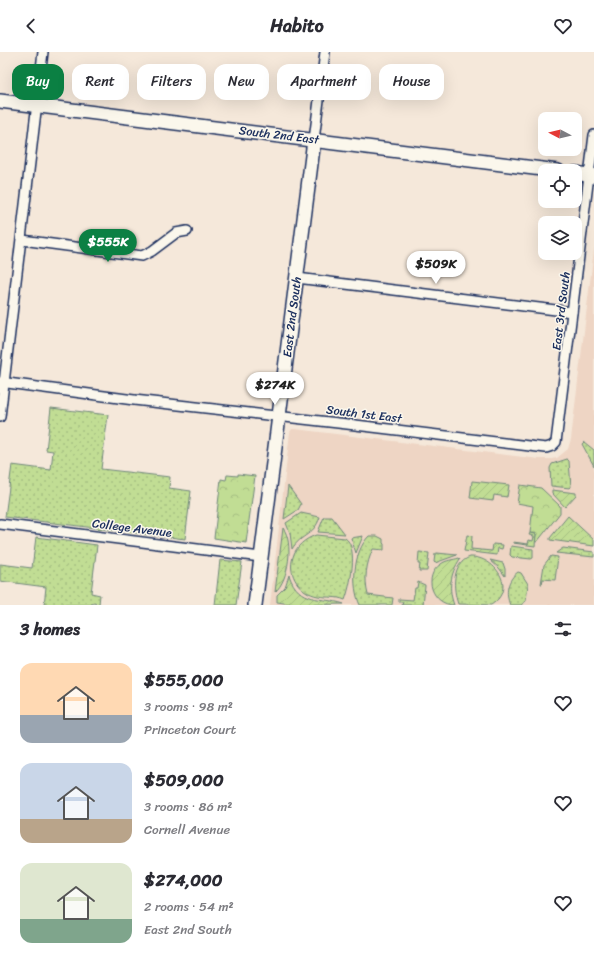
<!DOCTYPE html>
<html lang="en">
<head>
<meta charset="utf-8">
<style>
	body { margin:0; font-family:Sriracha,sans-serif; background:#f7f7f7; color:#2b2b33; height:100vh; display:flex; flex-direction:column; font-size:15px; white-space:nowrap }
	* { box-sizing:border-box; margin:0 }
	p { font-size:13px; color:#7c7c81 }
	.icon { flex:none; width:22px; height:22px; fill:none; stroke:currentColor; stroke-width:2; stroke-linecap:round; stroke-linejoin:round }
	.map { position:relative; height:553px; overflow:hidden }
	.side { display:flex; flex-direction:column; background:#fff; flex:1 }
	.side>* { flex:none }
	.guide { position:absolute; left:12px; top:12px; width:570px; height:36px; display:flex; gap:8px }
	.needle { width:26px; rotate:277deg }
	.tools { position:absolute; left:538px; top:60px; display:grid; gap:8px }
	.tools a { display:grid; place-items:center; width:44px; height:44px; border-radius:8px; background:#fff; box-shadow:0 4px 16px #0002; font-size:20px }
	.price { position:absolute; translate:-50% -34px; padding:0 9px; border-radius:14px; background:#fff; color:#222; font-size:13px; line-height:26px; filter:drop-shadow(0 1px 2px #0008) }
	.price::after { content:''; position:absolute; left:50%; top:24px; width:12px; height:9px; margin-left:-6px; background:inherit; clip-path:polygon(0 0,100% 0,50% 100%) }
	.price.selected { background:#0b8043; color:#fff }
	ul { padding:0; list-style:none }
	li { display:flex; align-items:center; gap:12px; height:100px; padding:0 20px }
	li span { display:grid; place-items:center; flex:none; width:112px; height:80px; border-radius:12px; color:#555 }
	li>.icon { margin-inline-start:auto }
	span .icon { width:48px; height:48px; fill:#fffc; stroke-width:1 }
	li b { font-size:17px }
	h2 { display:flex; justify-content:space-between; align-items:center; height:48px; padding:0 20px; font-size:17px }
	.pill { padding:0 14px; border-radius:12px; background:#fff; box-shadow:0 4px 16px #0002; font-size:14px; line-height:36px }
	.pill.selected { background:#0b8043; color:#fff }
	header { display:flex; justify-content:space-between; align-items:center; height:52px; padding:0 20px; background:#fff; font-size:18px; font-weight:700 }
	.map>svg:first-child { display:block }
	.built { fill:#eed5c4 }
	.grass { fill:url(#grass-dots); stroke:#6e8679 }
	.park { fill:url(#park-crowns); stroke:#6e8679 }
	.garden { fill:url(#garden-furrows); stroke:#6e8679 }
	.lines { fill:none; stroke-linecap:round; stroke-linejoin:round }
	.street-casing { stroke:#1b2f5e; stroke-width:12 }
	.secondary-casing { stroke:#1b2f5e; stroke-width:16 }
	.street { stroke:#fbf7ec; stroke-width:9 }
	.secondary { stroke:#fbf7ec; stroke-width:13 }
	.labels { text-anchor:middle; dominant-baseline:central; stroke-width:3; stroke-linejoin:round; paint-order:stroke }
	.street-label { font-size:12px; fill:#1b2f5e; stroke:#fbf7ec }
</style>
</head>
<body>
<header><svg class="icon" aria-label="back" viewBox="0 0 24 24"><path d="M15 5l-7 7 7 7"/></svg>Habito<svg class="icon" aria-label="heart" viewBox="0 0 24 24"><path d="M12 20l-8-8c-3-5 5-10 8-4 3-6 11-1 8 4z"/></svg></header>
<div class="map">
<svg width="594" height="553" viewBox="0 0 594 553">
	<defs>
		<pattern id="grass-dots" width="8" height="8" patternUnits="userSpaceOnUse"><rect width="8" height="8" fill="#c1dd94"/><path d="M2 2h.1M6 6h.1" fill="none" stroke="#a5be82" stroke-width="1.8" stroke-linecap="round"/></pattern>
		<pattern id="park-crowns" width="20" height="18" patternUnits="userSpaceOnUse"><rect width="20" height="18" fill="#c1dd94"/><path d="M2 6a3 3 0 1 1 6 0M12 15a3 3 0 1 1 6 0" fill="none" stroke="#a5be82"/></pattern>
		<pattern id="garden-furrows" width="10" height="10" patternUnits="userSpaceOnUse"><rect width="10" height="10" fill="#c1dd94"/><path d="M-1 1l2-2M0 10L10 0M9 11l2-2" fill="none" stroke="#a5be82"/></pattern>
	</defs>
	<rect width="100%" height="100%" fill="#f5e8da"/>
	<filter id="ink" filterUnits="userSpaceOnUse"><feTurbulence type="fractalNoise" baseFrequency=".025" numOctaves="2"/><feDisplacementMap in="SourceGraphic" scale="8" xChannelSelector="R" yChannelSelector="G"/><feConvolveMatrix kernelMatrix="1 2 1 2 8 2 1 2 1" color-interpolation-filters="sRGB"/></filter>
	<g filter="url(#ink)">
		<path class="built" d="M594 197V553H270L290 380 292 377H295L539 407H551L557 406 568 397 571 387Z"/>
		<g class="grass">
			<path d="M51 356 108 363 101 417 170 425 169 436 191 439 185 487 5 465 12 413 51 418 53 399 46 398Z"/>
			<path d="M584 390 594 398V414L582 392Z"/>
			<path d="M567 407 569 409 571 435 570 436 551 434 550 416 552 412Z"/>
			<path d="M288 434 301 452 298 458 284 467Z"/>
			<path d="M301 461 320 465C314 484 301 482 292 497L290 481 286 471Z"/>
			<path d="M324 465H332L345 482 318 480Z"/>
			<path d="M316 483 345 486C359 495 350 535 345 548 336 544 328 546 318 544 300 541 287 523 293 505 296 494 305 487 316 483Z"/>
			<path d="M363 484 356 501 351 486Z"/>
			<path d="M369 484H377L383 487V491L384 492V498L373 497C366 512 364 527 368 543L393 546 392 553H360C351 534 353 500 369 484Z"/>
			<path d="M36 485 97 493 91 541 100 543 99 552 92 551V553H44L46 535 0 529V512L32 516Z"/>
			<path d="M511 494 533 497V506L531 507 512 505 510 503Z"/>
			<path d="M563 496 594 500V505L556 501Z"/>
			<path d="M419 500 429 501 427 519H419L420 512H418Z"/>
			<path d="M437 501 457 503 435 511 434 510 435 502Z"/>
			<path d="M551 504 558 505 555 528 543 527 542 532H541L544 513Z"/>
			<path d="M470 505C494 504 518 536 491 553L458 552C453 537 451 512 470 505Z"/>
			<path d="M220 508 242 510 236 553H215Z"/>
			<path d="M490 508 503 511 505 517V524L499 516Z"/>
			<path d="M518 520 521 521 528 532 526 549 521 553H510C505 541 507 528 518 520Z"/>
			<path d="M418 530 425 533 423 553H402L403 550H399V547L413 548 415 536H417Z"/>
		</g>
		<g class="park">
			<path d="M238 422 255 424 246 491 214 486 221 427 226 428 227 423 238 424Z"/>
			<path d="M520 433 541 436 560 454V461L537 490 535 489 536 482 530 481 533 454 517 451Z"/>
		</g>
		<g class="garden">
			<path d="M472 429 509 433 507 445 494 443 493 449 470 446Z"/>
			<path d="M552 438 576 441V443L565 455 552 441Z"/>
			<path d="M568 464 594 488V494L550 488V486Z"/>
			<path d="M283 476C294 490 289 528 275 540Z"/>
			<path d="M530 481 536 482 535 494 513 491V490L528 492 529 488 533 489 534 484 529 483Z"/>
			<path d="M467 483 472 484 471 497 492 499 493 492 503 493 502 497 498 496 497 503 464 499Z"/>
			<path d="M459 506 460 507C450 522 448 537 454 553 432 553 422 524 441 512 446 508 453 508 459 506Z"/>
			<path d="M289 523C299 553 321 544 344 552L297 553 277 550V543L285 535Z"/>
		</g>
		<g class="lines">
			<g class="street-casing">
				<g id="street">
					<path d="M314 88 325 0"/>
					<path d="M22 188 142 204 152 199 176 181 187 179"/>
					<path d="M297 226 572 260"/>
					<path d="M0 330 134 348 347 372 546 396 552 394 556 390 594 83"/>
					<path d="M0 365 43 0"/>
					<path d="M0 472 261 505"/>
				</g>
			</g>
			<g class="secondary-casing">
				<g id="secondary">
					<path d="M0 49 558 119"/>
					<path d="M575 121 594 124"/>
					<path d="M255 553 314 88"/>
				</g>
			</g>
			<use href="#street" class="street"/>
			<use href="#secondary" class="secondary"/>
		</g>
	</g>
	<g class="labels">
		<g class="street-label">
			<text transform="translate(279 83) rotate(7)">South 2nd East</text>
			<text transform="translate(561 259) rotate(-83)">East 3rd South</text>
			<text transform="translate(292 265) rotate(-83)">East 2nd South</text>
			<text transform="translate(364 362) rotate(7)">South 1st East</text>
			<text transform="translate(132 476) rotate(7)">College Avenue</text>
		</g>
	</g>
</svg>
<div class="tools">
<a><svg class="needle" viewBox="-14 -14 28 28"><path d="M0-13l5 13h-10z" fill="#e53935"/><path d="M0 13l5-13h-10z" fill="#7c7c81"/></svg></a>
<a><svg class="icon" aria-label="locate" viewBox="0 0 24 24"><circle cx="12" cy="12" r="6"/><path d="M12 2v4M12 18v4M2 12h4M18 12h4"/></svg></a>
<a><svg class="icon" aria-label="layers" viewBox="0 0 24 24"><path d="M12 4l9 5-9 5-9-5zM3 14l9 5 9-5"/></svg></a>
</div>
<b class="price selected" style="left:108px;top:211px">$555K</b>
<b class="price" style="left:436px;top:233px">$509K</b>
<b class="price" style="left:275px;top:354px">$274K</b>
<div class="guide">
<a class="pill selected">Buy</a>
<a class="pill">Rent</a>
<a class="pill">Filters</a>
<a class="pill">New</a>
<a class="pill">Apartment</a>
<a class="pill">House</a>
</div>
</div>
<section class="side">
<h2>3 homes<svg class="icon" aria-label="filters" viewBox="0 0 24 24"><path d="M4 7h16M4 17h16"/><circle cx="9" cy="7" r="2"/><circle cx="15" cy="17" r="2"/></svg></h2>
<ul>
<li><span style="background:linear-gradient(#ffd9b3 65%,#9aa5b1 0)"><svg class="icon" aria-label="home" viewBox="0 0 24 24"><path d="M3 11l9-7 9 7M6 9v11h12V9"/></svg></span><div><b>$555,000</b><p>3 rooms · 98 m²</p><p>Princeton Court</p></div><svg class="icon" aria-label="heart" viewBox="0 0 24 24"><path d="M12 20l-8-8c-3-5 5-10 8-4 3-6 11-1 8 4z"/></svg></li>
<li><span style="background:linear-gradient(#c9d6e8 70%,#b9a48a 0)"><svg class="icon" aria-label="home" viewBox="0 0 24 24"><path d="M3 11l9-7 9 7M6 9v11h12V9"/></svg></span><div><b>$509,000</b><p>3 rooms · 86 m²</p><p>Cornell Avenue</p></div><svg class="icon" aria-label="heart" viewBox="0 0 24 24"><path d="M12 20l-8-8c-3-5 5-10 8-4 3-6 11-1 8 4z"/></svg></li>
<li><span style="background:linear-gradient(#dfe7d0 70%,#7fa58c 0)"><svg class="icon" aria-label="home" viewBox="0 0 24 24"><path d="M3 11l9-7 9 7M6 9v11h12V9"/></svg></span><div><b>$274,000</b><p>2 rooms · 54 m²</p><p>East 2nd South</p></div><svg class="icon" aria-label="heart" viewBox="0 0 24 24"><path d="M12 20l-8-8c-3-5 5-10 8-4 3-6 11-1 8 4z"/></svg></li>
</ul>
</section>
</body>
</html>
